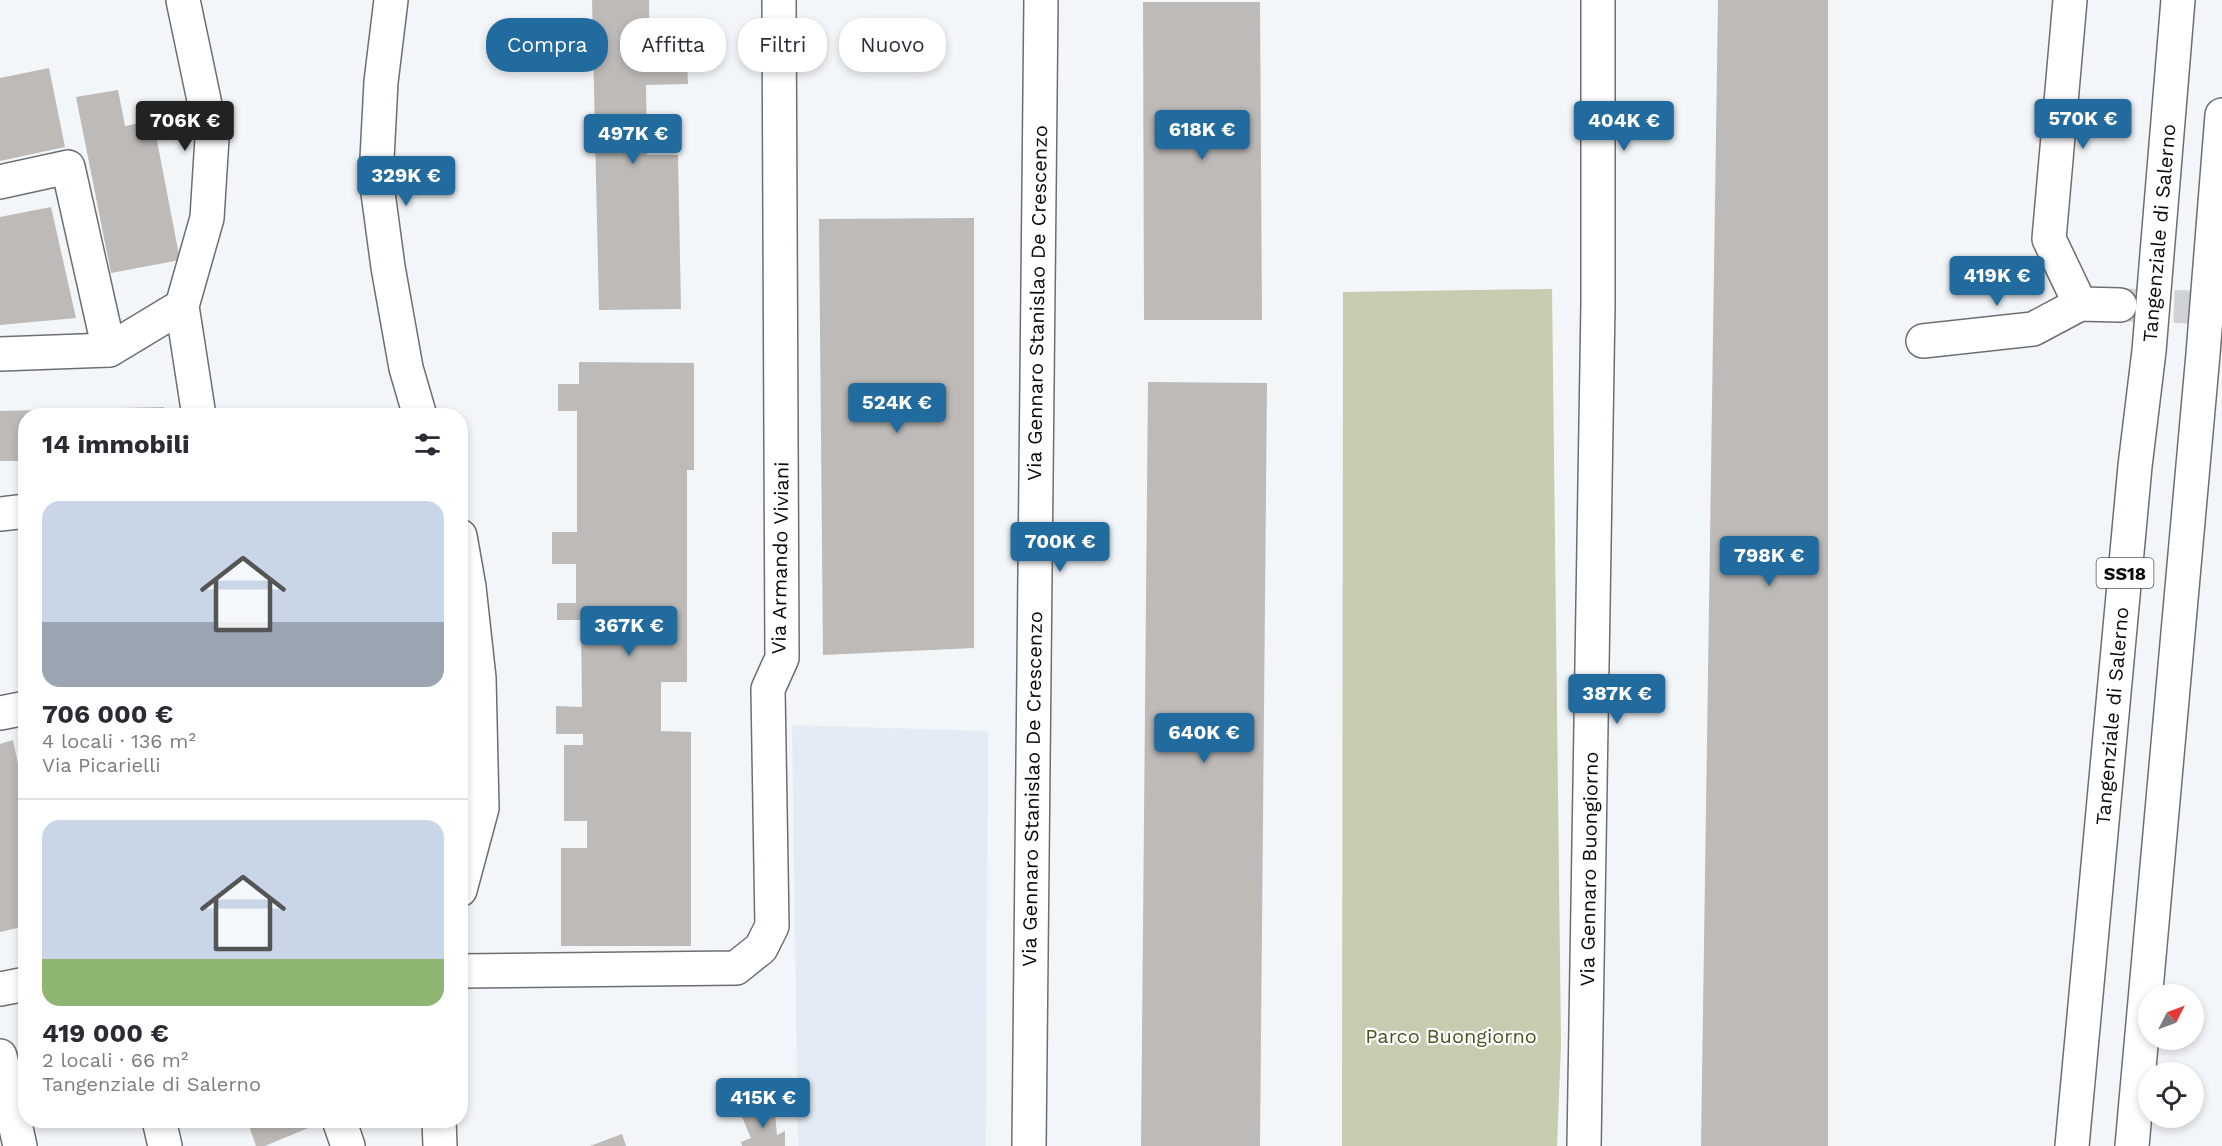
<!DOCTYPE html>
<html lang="it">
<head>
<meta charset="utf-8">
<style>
	body { margin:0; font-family:"Work Sans",sans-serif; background:#f7f7f7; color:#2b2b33; height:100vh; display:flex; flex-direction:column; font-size:22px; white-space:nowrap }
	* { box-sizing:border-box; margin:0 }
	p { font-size:20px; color:#7c7c81 }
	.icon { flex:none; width:33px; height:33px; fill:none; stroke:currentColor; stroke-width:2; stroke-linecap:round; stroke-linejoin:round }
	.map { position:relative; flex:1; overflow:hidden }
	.side { position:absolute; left:18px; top:408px; width:450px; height:720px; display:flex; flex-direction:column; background:#fff; border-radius:24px; box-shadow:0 3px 9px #0003 }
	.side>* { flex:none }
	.top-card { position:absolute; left:486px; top:18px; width:570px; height:54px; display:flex; gap:12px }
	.needle { width:39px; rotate:48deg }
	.tools { position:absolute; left:2138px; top:984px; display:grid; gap:12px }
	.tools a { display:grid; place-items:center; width:66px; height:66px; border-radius:50%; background:#fff; box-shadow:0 3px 9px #0003; font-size:30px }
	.price { position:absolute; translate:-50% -51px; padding:0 14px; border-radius:6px; background:#226b9f; color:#fff; font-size:20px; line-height:39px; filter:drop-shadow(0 2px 3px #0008) }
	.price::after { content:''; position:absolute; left:50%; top:36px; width:18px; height:14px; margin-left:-9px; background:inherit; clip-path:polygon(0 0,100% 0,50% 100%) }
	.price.active { background:#222; color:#fff }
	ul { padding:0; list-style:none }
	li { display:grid; align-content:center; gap:12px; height:318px; padding:0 24px }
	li+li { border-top:2px solid #e1e1e2 }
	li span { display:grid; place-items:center; height:186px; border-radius:18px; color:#555 }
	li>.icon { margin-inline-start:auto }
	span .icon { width:108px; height:108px; fill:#fffc; stroke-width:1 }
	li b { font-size:26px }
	h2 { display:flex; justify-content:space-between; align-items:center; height:72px; padding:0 24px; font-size:26px }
	.chip { padding:0 21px; border-radius:24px; background:#fff; box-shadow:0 3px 9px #0003; font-size:21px; line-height:54px }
	.chip.active { background:#226b9f; color:#fff }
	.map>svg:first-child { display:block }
	.built { fill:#e3ebf5 }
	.green { fill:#c7cbaf }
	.building { fill:#bdbab7 }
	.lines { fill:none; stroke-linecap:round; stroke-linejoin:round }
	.minor-tunnel { stroke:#d0d3d5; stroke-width:33; stroke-dasharray:33 16; stroke-linecap:butt }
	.minor-casing { stroke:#6c6f72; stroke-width:36 }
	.highway-casing { stroke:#6c6f72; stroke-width:36 }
	.minor { stroke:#fff; stroke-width:33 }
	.highway { stroke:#fff; stroke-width:33 }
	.labels { text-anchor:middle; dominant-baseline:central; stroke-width:4.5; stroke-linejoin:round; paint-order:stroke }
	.shield { fill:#fff; stroke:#545455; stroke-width:1.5 }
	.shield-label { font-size:18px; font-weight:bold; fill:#0a0b0c }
	.street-label { font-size:20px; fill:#0a0b0c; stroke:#fff }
	.park-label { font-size:20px; fill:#4e5220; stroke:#fff }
</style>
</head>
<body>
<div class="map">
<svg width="2222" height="1146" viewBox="0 0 2222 1146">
	<rect width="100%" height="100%" fill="#f3f6f9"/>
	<path class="built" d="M792 725 988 731 986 1146H798Z"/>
	<path class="green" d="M1552 289 1561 1045 1557 1146H1342L1343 292Z"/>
	<g class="building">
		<path d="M592 0H649L650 58 687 57 688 84 646 85 647 155H678L681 309 599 310Z"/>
		<path d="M1718 0H1828V1146H1701Z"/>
		<path d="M1143 2H1260L1262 320H1144Z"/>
		<path d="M49 68 65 147 0 161V78Z"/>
		<path d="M118 90 125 126 153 120 180 260 111 273 76 97Z"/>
		<path d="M51 207 76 318 0 325V217Z"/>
		<path d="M974 218V648L823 655 819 219Z"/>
		<path d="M579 362 694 363V470H687V682H661V731L691 732V946H561V848H587V821H564V745H583V734H556V706L582 707 581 620H557V603H576V564H552V532H577V411H558V384H579Z"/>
		<path d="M1148 382 1267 383 1260 1146H1141Z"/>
		<path d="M164 407 165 416H26V461H0V411Z"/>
		<path d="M13 740 26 803V926L0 932V744Z"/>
		<path d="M774 1103 777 1135 785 1131V1146H742L741 1142 751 1138 742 1117Z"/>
		<path d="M247 1120H311L313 1126 265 1146H256Z"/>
		<path d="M622 1134 626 1146H590Z"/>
	</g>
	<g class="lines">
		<path class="minor-tunnel" d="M2125 305 2222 308"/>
		<g class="minor-casing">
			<g id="minor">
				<path d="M183 0 212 138 207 218 182 306 199 416"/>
				<path d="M391 0 381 82 376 178 388 267 406 368 420 416"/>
				<path d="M2070 0 2049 239 2080 304"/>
				<path d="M0 182 68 167 109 350"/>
				<path d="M1923 341 2033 329 2080 304 2120 305"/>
				<path d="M0 354 109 350 182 306"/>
				<path d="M0 514 26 511"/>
				<path d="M460 536 469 587 479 678 482 808 460 890"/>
				<path d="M0 713 26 708"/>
				<path d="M460 971 736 968 761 948 772 926 768 689 782 658 779 0"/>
				<path d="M0 989 26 984"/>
				<path d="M0 1056 20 1146"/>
				<path d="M159 1120 165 1146"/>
				<path d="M339 1120 348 1146"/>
				<path d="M439 1120 440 1146"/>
				<path d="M1029 1146 1041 0"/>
				<path d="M1584 1146 1598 304V0"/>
			</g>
		</g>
		<g class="highway-casing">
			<g id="highway">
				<path d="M2072 1146 2135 466 2149 351 2178 0"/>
				<path d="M2132 1146 2203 354 2222 115"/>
			</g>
		</g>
		<use href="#minor" class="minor"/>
		<use href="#highway" class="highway"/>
	</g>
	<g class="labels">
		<rect class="shield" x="2096.5" y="558" width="57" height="30" rx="4.5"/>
		<g class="shield-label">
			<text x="2125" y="573">SS18</text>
		</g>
		<g class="street-label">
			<text transform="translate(2159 233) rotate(-85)">Tangenziale di Salerno</text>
			<text transform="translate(1037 303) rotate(-89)">Via Gennaro Stanislao De Crescenzo</text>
			<text transform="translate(780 558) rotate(-89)">Via Armando Viviani</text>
			<text transform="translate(2112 716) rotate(-85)">Tangenziale di Salerno</text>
			<text transform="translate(1032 789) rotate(-89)">Via Gennaro Stanislao De Crescenzo</text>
			<text transform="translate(1589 869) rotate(-89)">Via Gennaro Buongiorno</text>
		</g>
		<g class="park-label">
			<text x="1451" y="1036">Parco Buongiorno</text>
		</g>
	</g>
</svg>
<div class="tools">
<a><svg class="needle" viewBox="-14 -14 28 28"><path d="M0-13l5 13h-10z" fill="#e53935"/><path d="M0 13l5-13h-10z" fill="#7c7c81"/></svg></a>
<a><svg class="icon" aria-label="locate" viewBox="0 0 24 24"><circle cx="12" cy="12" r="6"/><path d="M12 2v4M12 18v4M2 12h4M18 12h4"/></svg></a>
</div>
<b class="price" style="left:2083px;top:150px">570K €</b>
<b class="price active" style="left:185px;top:152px">706K €</b>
<b class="price" style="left:1624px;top:152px">404K €</b>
<b class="price" style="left:1202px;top:161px">618K €</b>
<b class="price" style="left:633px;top:165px">497K €</b>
<b class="price" style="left:406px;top:207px">329K €</b>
<b class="price" style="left:1997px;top:307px">419K €</b>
<b class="price" style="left:897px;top:434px">524K €</b>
<b class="price" style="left:1060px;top:573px">700K €</b>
<b class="price" style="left:1769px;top:587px">798K €</b>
<b class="price" style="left:629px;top:657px">367K €</b>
<b class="price" style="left:1617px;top:725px">387K €</b>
<b class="price" style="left:1204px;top:764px">640K €</b>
<b class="price" style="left:763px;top:1129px">415K €</b>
<div class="top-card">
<a class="chip active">Compra</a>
<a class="chip">Affitta</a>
<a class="chip">Filtri</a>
<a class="chip">Nuovo</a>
</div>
<section class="side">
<h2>14 immobili<svg class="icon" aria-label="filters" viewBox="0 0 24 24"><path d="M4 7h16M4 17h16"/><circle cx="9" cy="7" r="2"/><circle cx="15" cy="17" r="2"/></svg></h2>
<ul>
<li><span style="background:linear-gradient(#c9d6e8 65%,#9aa5b1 0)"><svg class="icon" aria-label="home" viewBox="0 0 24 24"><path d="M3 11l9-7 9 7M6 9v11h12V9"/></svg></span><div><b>706 000 €</b><p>4 locali · 136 m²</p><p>Via Picarielli</p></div></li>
<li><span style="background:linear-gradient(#c9d6e8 75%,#8fb573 0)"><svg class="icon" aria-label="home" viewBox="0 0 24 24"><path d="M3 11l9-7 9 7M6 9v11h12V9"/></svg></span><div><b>419 000 €</b><p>2 locali · 66 m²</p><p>Tangenziale di Salerno</p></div></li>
</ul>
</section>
</div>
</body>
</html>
